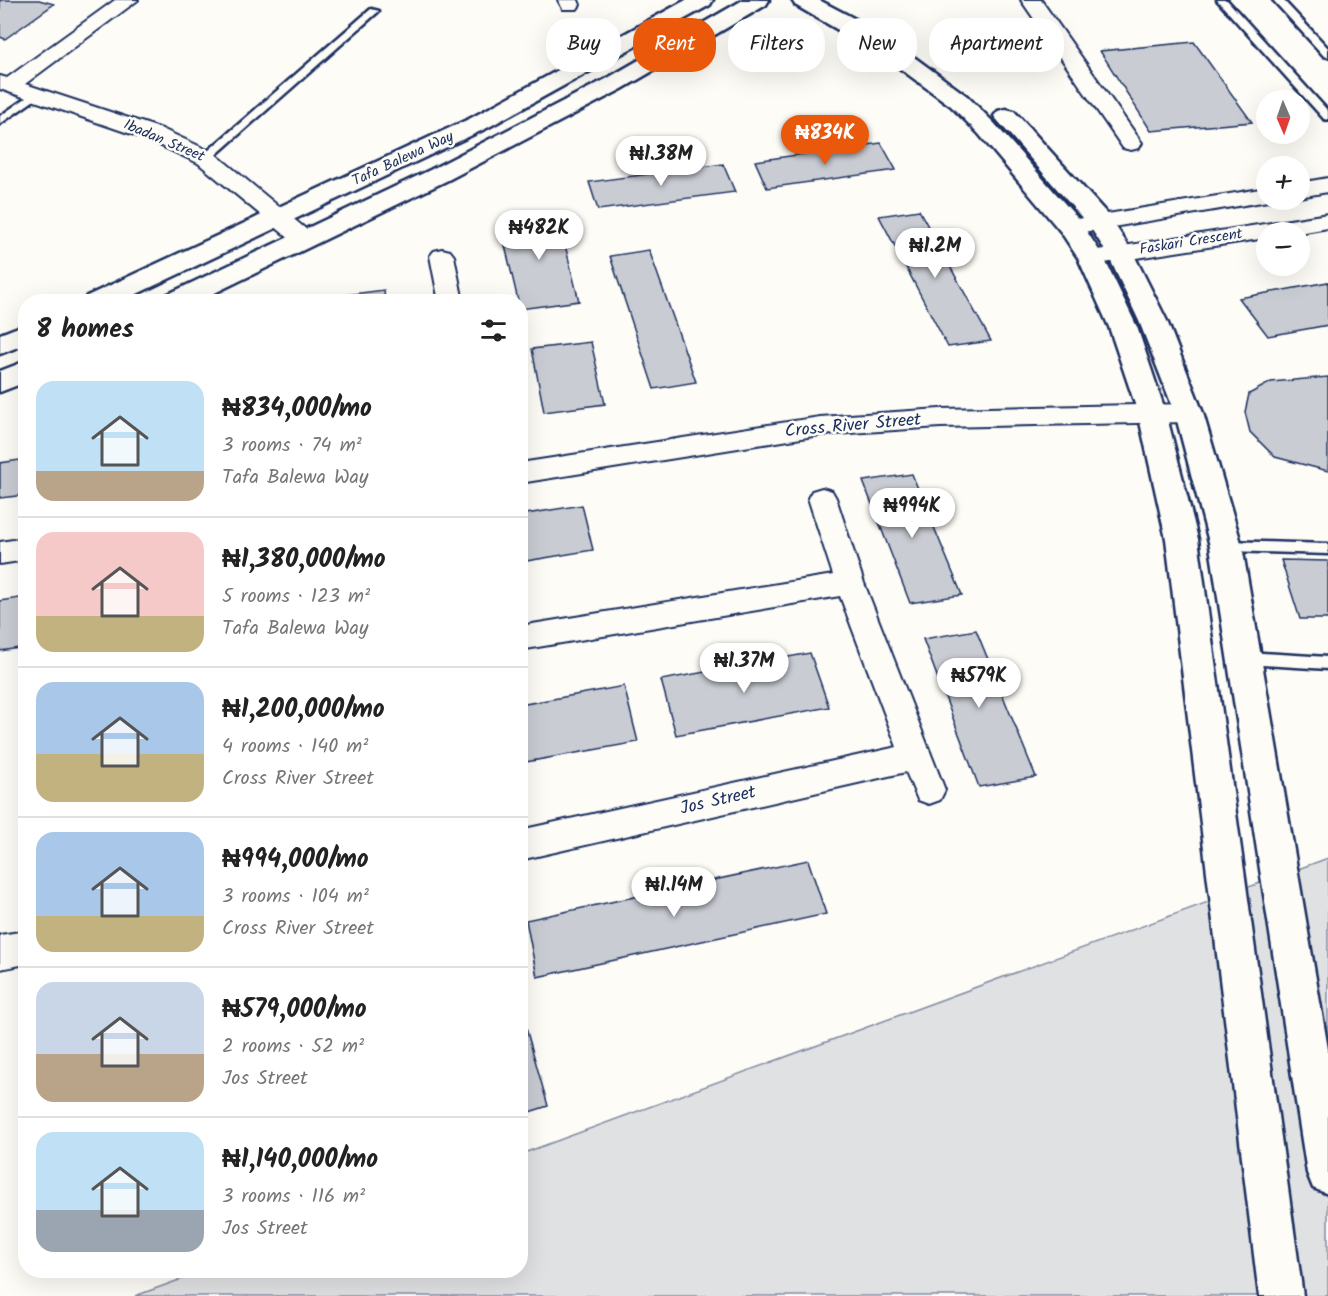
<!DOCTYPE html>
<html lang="en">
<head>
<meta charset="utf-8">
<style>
	body { margin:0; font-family:Kalam,sans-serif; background:#f6f6f6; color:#222; height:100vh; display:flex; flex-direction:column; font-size:22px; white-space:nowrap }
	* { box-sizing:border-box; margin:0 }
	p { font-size:20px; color:#767676 }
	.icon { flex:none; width:33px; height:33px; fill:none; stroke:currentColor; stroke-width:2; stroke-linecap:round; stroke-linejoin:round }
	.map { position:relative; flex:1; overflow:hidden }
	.sheet { position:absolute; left:18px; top:294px; width:510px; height:984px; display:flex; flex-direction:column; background:#fff; border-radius:24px; box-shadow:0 6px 24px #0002 }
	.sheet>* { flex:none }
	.top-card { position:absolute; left:546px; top:18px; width:570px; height:54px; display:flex; gap:12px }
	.needle { width:39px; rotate:178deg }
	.buttons { position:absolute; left:1256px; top:90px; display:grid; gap:12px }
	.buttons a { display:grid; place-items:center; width:54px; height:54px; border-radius:50%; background:#fff; box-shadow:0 6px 24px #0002; font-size:30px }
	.price { position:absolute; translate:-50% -51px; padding:0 14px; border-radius:21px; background:#fff; color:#222; font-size:20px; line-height:39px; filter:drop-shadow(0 2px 3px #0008) }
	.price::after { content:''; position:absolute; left:50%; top:36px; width:18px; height:14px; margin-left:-9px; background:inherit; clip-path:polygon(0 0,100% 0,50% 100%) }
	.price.on { background:#ea580c; color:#fff }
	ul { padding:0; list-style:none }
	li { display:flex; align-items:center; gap:18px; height:150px; padding:0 18px }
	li+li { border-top:2px solid #e0e0e0 }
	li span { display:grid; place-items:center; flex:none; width:168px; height:120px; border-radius:18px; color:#555 }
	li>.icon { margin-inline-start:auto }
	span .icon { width:72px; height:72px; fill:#fffc; stroke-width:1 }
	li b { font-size:26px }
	h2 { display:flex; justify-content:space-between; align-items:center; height:72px; padding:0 18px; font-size:26px }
	.pill { padding:0 21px; border-radius:24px; background:#fff; box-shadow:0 6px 24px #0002; font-size:21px; line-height:54px }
	.pill.on { background:#ea580c; color:#fff }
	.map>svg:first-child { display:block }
	.green { fill:#e0e1e3; stroke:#7e88a0; stroke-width:1.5 }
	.building { fill:#c9ccd3; stroke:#1b2f5e; stroke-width:1.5 }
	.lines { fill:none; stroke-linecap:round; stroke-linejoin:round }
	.lane-casing { stroke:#1b2f5e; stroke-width:5 }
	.street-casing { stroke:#1b2f5e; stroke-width:4 }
	.secondary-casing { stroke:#1b2f5e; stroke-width:5 }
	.lane { fill:#fdfcf7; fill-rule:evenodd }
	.street { fill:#fdfcf7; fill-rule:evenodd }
	.secondary { fill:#fdfcf7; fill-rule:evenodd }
	.labels { text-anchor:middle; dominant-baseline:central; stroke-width:5; stroke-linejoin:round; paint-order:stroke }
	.far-street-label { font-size:15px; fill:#1b2f5e; stroke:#fdfcf7 }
	.street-label { font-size:18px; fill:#1b2f5e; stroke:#fdfcf7 }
</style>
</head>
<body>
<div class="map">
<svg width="1328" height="1296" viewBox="0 0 1328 1296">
	<rect width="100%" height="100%" fill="#fdfcf7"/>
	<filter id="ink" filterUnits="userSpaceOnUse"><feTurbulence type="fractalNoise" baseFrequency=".0167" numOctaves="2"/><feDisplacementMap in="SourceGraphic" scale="12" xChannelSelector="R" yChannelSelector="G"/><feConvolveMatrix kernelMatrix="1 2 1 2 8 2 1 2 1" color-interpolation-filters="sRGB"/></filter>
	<g filter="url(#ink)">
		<path class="green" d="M1328 858V1296H135L204 1271 520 1270 521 1154Z"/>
		<g class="building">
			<path d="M0 0H39L54 4 5 39 0 37Z"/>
			<path d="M1194 42 1252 122 1151 131 1100 51Z"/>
			<path d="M881 143 896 170 767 188 755 161Z"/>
			<path d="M723 164 735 192 598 210 589 182Z"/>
			<path d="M919 210 991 341 948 347 879 216Z"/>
			<path d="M557 213 579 301 520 309 499 220Z"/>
			<path d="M649 250 696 382 654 389 610 256Z"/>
			<path d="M1328 282V325L1268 336 1239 298Z"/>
			<path d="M384 290 385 302H329V297Z"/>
			<path d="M591 342 605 404 544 412 532 349Z"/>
			<path d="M1328 377V471L1275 457 1250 432 1245 412 1249 394 1271 382Z"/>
			<path d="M26 459V495L0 498V463Z"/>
			<path d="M912 474 962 595 910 603 863 481Z"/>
			<path d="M582 505 593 550 520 562V515Z"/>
			<path d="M1281 560 1328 561V619H1300Z"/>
			<path d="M26 597V647L0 651V601Z"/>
			<path d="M976 630 1036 777 979 787 923 639Z"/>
			<path d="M810 653 829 707 676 735 661 680Z"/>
			<path d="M624 686 638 742 520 763V705Z"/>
			<path d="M808 860 826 914 537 977 526 920Z"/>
			<path d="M524 1021 548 1106 520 1115V1022Z"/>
		</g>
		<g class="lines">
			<g class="lane-casing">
				<g id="lane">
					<path d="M1217 0H1227L1328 111V120L1324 119Z"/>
					<path d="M1273 0H1283L1328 48V57L1324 56Z"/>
					<path d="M371 9 379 11 210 160H202V156Z"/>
					<path d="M36 91 41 94 40 96 0 124V116Z"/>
					<path d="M1226 541 1328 544V554L1226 551 1219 546Z"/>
					<path d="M1245 652 1328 657V669L1245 664 1240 662 1237 658 1240 654Z"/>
				</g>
			</g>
			<g class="street-casing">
				<g id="street">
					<path d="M115 0H138L25 84 162 129 214 153 313 235 317 240 313 245 305 247 297 245 198 163 146 139 0 89V76L7 78Z"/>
					<path d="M558 0H578L580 5 577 9H563Z"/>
					<path d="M1021 0H1041L1142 143 1139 148 1131 150 1123 148Z"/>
					<path d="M1328 178V192L1299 197V183Z"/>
					<path d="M1266 188V200H1274L1071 234 1063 232 1059 227 1063 222 1071 220Z"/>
					<path d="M1328 214V228L1299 233 1266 232V238L1091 265 1083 263 1079 258 1083 253 1091 251Z"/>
					<path d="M442 249 450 251 454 256 463 302H439L430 256 434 251Z"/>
					<path d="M1189 404 1198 406 1202 413 1198 420 1189 422 940 427 820 435 520 483V463L820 417 940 409Z"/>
					<path d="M822 488 832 491 836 498 864 583 945 790 940 800 929 804 918 800 906 772 520 860V830L897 747 840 596 520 650V626L833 575 808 498 812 491Z"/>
					<path d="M26 538V560L0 564V542Z"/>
					<path d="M26 931V964L0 969V935Z"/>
				</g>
			</g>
			<g class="secondary-casing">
				<g id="secondary">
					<path d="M686 0H713L710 5 487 128 120 302H83L87 296 471 118Z"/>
					<path d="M743 0H769L766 5 622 89 448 180 196 302H160L164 296 430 170 606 79Z"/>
					<path d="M792 0H819L861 22 899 46 967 96 994 123 1080 221 1104 258 1137 327 1166 413 1198 539 1303 1296H1259L1166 539 1138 413 1109 327 1078 258 1061 232 978 133 951 106 883 56 795 5Z"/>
					<path d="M1006 109 1014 111 1109 216 1133 253 1167 321 1203 413 1242 546 1328 1049V1194L1313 1188 1307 1173 1210 546 1175 413 1139 321 1107 253 1090 227 998 121 994 116 998 111Z"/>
					<path d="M26 324V344L0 354V334Z"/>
					<path d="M26 361V382L0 392V371Z"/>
				</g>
			</g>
			<use href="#lane" class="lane"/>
			<use href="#street" class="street"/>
			<use href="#secondary" class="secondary"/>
		</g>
	</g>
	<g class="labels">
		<g class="far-street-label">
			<text transform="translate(164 141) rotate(23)">Ibadan Street</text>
			<text transform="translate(403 159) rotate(-25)">Tafa Balewa Way</text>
			<text transform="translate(1191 242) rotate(-9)">Faskari Crescent</text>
		</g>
		<g class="street-label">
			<text transform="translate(853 426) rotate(-5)">Cross River Street</text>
			<text transform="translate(718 801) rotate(-13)">Jos Street</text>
		</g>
	</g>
</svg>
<div class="buttons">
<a><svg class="needle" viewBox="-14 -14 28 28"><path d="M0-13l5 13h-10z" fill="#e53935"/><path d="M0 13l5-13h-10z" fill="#767676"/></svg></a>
<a>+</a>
<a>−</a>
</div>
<b class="price on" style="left:825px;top:166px">₦834K</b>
<b class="price" style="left:661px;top:187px">₦1.38M</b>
<b class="price" style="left:539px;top:261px">₦482K</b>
<b class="price" style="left:935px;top:279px">₦1.2M</b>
<b class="price" style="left:912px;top:539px">₦994K</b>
<b class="price" style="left:744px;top:694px">₦1.37M</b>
<b class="price" style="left:979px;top:709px">₦579K</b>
<b class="price" style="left:674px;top:918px">₦1.14M</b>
<div class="top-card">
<a class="pill">Buy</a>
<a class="pill on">Rent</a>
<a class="pill">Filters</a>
<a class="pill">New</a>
<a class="pill">Apartment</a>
</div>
<section class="sheet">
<h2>8 homes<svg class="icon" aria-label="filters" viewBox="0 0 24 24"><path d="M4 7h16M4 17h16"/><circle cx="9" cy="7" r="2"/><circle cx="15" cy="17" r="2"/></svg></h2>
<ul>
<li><span style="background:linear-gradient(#bfe0f5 75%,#b9a48a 0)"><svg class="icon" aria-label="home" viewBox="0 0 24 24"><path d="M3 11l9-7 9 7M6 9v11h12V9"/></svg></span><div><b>₦834,000/mo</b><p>3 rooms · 74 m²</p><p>Tafa Balewa Way</p></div></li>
<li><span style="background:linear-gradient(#f6c9c9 70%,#c2b280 0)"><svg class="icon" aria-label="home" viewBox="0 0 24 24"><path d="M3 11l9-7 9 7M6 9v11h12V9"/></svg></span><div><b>₦1,380,000/mo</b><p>5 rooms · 123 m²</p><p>Tafa Balewa Way</p></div></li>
<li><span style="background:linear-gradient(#a9c7e8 60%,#c2b280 0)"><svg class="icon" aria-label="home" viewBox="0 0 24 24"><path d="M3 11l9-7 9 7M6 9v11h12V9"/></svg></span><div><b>₦1,200,000/mo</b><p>4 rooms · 140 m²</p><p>Cross River Street</p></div></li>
<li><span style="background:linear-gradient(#a9c7e8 70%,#c2b280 0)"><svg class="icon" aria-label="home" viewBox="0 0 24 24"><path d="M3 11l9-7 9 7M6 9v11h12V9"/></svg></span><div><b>₦994,000/mo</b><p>3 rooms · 104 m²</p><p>Cross River Street</p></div></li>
<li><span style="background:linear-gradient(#c9d6e8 60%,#b9a48a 0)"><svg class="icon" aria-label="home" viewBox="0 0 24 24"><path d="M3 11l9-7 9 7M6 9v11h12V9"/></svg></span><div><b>₦579,000/mo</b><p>2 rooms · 52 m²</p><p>Jos Street</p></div></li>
<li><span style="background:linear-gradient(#bfe0f5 65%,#9aa5b1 0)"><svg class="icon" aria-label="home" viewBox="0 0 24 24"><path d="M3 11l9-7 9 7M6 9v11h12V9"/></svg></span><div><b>₦1,140,000/mo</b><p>3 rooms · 116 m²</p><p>Jos Street</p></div></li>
</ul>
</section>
</div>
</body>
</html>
